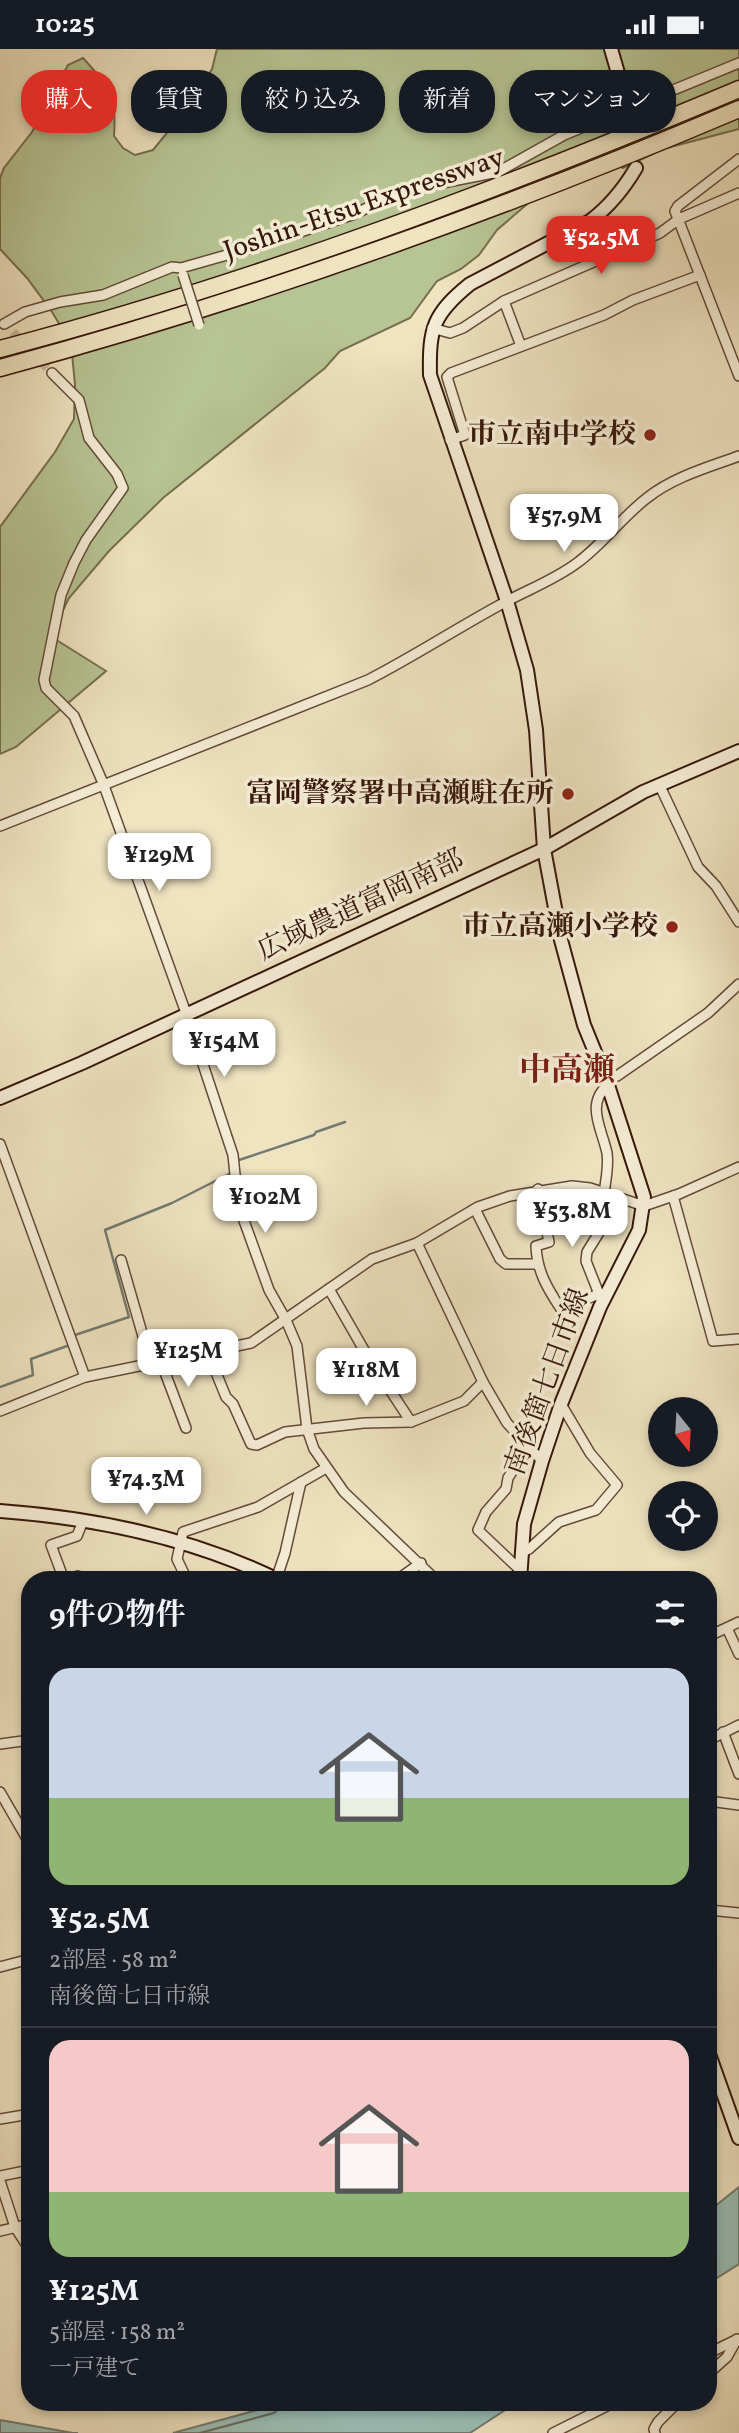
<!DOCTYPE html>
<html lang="ja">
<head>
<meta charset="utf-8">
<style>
	body { margin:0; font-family:Vollkorn,"Noto Serif JP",serif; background:#20242c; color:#f1f3f6; height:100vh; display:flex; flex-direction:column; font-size:26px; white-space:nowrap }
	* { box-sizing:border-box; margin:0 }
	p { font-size:23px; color:#9ea1a6 }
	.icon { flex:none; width:38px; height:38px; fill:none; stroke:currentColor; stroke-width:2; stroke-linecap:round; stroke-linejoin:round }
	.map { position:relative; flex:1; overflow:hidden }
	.side { position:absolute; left:21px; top:1522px; width:696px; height:840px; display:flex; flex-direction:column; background:#171b24; border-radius:28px; box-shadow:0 4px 10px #0003 }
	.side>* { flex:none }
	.guide { position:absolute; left:21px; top:21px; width:698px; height:63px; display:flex; gap:14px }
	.needle { width:46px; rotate:162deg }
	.buttons { position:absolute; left:648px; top:1348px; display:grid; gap:14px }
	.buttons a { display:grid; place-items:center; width:70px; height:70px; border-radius:50%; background:#171b24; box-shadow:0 4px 10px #0003; font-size:35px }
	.price { position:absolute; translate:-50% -60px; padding:0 16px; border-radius:14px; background:#fff; color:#222; font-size:23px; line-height:46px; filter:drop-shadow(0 2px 4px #0008) }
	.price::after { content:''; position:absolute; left:50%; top:42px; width:21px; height:16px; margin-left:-10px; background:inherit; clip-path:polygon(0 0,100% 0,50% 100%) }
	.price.active { background:#d93025; color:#fff }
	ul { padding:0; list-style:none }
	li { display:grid; align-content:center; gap:14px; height:371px; padding:0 28px }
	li+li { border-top:2px solid #363941 }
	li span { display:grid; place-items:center; height:217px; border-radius:21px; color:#555 }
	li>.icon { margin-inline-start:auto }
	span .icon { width:126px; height:126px; fill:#fffc; stroke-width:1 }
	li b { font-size:30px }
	h2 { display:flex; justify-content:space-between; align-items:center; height:84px; padding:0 28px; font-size:30px }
	.chip { padding:0 24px; border-radius:28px; background:#171b24; box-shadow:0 4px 10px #0003; font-size:24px; line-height:63px }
	.chip.active { background:#d93025; color:#fff }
	.status { display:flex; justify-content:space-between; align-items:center; height:49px; padding:0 35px; background:#171b24; direction:ltr }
	.status svg { height:19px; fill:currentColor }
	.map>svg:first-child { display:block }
	.green { fill:#b7c493; stroke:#766e4e; stroke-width:2 }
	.water { fill:#9abeb5; stroke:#727b71; stroke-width:2 }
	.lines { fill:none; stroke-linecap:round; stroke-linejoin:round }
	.shore { stroke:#686a60; stroke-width:2 }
	.stream { stroke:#727b71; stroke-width:2.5 }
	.street-tunnel { stroke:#caba9c; stroke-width:9; stroke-dasharray:9 4.5; stroke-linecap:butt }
	.street-casing { stroke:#644a38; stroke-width:12 }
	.secondary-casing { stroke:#36170a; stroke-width:16 }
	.highway-casing { stroke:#36170a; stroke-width:19 }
	.street { stroke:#f5edd6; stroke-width:9 }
	.secondary { stroke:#f5edd6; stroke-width:12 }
	.highway { stroke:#efe3c0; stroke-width:16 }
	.street-bridge-casing { stroke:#644a38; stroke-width:12; stroke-linecap:butt }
	.street-bridge { stroke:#f5edd6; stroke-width:9 }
	.poi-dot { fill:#8f2418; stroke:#f5edd6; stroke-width:2.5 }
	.labels { text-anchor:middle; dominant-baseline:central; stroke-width:7; stroke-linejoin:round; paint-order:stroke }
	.street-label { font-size:28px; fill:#36170a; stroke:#f5edd6 }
	.poi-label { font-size:28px; font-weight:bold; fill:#36170a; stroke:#f5edd6; text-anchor:end }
	.quarter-label { font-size:32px; font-weight:bold; fill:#7a1f14; stroke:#f5edd6 }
</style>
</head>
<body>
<div class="status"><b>10:25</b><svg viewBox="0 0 49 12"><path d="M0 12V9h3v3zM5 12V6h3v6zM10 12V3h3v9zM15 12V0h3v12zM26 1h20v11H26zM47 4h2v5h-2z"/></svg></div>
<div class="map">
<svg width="739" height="2384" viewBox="0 0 739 2384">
	<rect width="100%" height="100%" fill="#efe3c0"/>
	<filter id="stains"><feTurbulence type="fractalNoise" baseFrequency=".00286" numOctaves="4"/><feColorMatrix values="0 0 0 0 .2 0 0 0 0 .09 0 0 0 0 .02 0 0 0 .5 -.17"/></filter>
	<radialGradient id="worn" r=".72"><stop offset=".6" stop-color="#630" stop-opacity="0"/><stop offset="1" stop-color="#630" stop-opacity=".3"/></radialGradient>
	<path class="green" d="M217 0H739V80L663 100 623 119 606 108 561 126 497 181 479 206 461 220 437 232 410 269 340 302 325 319 163 449 109 502 69 549 50 587 106 622 16 698 0 705V478L55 403 74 370 75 336 71 294 52 263 27 229 0 200V129L4 119 32 83 68 16 83 9C110 39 117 46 114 87L123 99 135 106 153 101 184 63 212 20Z"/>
	<g class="water">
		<path d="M739 2138V2215L709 2234V2162Z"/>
		<path d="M283 2354H516L470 2384H173Z"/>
		<path d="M0 2371 73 2384H78H0Z"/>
	</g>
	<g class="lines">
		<path class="shore" d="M200 2384 274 2364 278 2360 280 2354"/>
		<g class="stream">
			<path d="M239 1111 314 1086 316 1083 345 1073"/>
			<path d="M72 1287 129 1268 105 1181 172 1154 231 1124"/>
			<path d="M0 1338 33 1326 31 1310 67 1297"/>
		</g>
		<path class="street-tunnel" d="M13 283 52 324"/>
		<g class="street-casing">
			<g id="street">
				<path d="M739 110 678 157 675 162 739 327"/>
				<path d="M504 252 521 297"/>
				<path d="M4 275 25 263 60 253 103 246 172 218 181 219 255 198 352 166 384 151 422 138 498 123 564 86 739 14"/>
				<path d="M432 279 450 284 463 279 504 252 660 184 679 170 739 144"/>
				<path d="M52 324 79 351 89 389 117 425 123 439 86 491 74 514 61 546 44 631 46 639 74 667 103 734 186 964 233 1106 238 1155 269 1241 286 1271 297 1297 307 1380 314 1400 344 1443 436 1531"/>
				<path d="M450 391 465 386 447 328 451 324 604 266 633 251 700 226"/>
				<path d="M659 735 698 818 716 837 739 873"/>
				<path d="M0 777 368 631C413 608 454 581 498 557 524 542 553 532 577 514 603 495 622 468 647 449 673 428 709 418 739 407"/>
				<path d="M606 1030 617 1027 708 964 739 935"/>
				<path d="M0 1095 85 1328"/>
				<path d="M538 1140 549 1193 536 1197C537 1222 547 1239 561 1260L599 1245"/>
				<path d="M604 1144C606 1130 609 1117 607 1104 602 1080 585 1055 608 1036"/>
				<path d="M673 1147 713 1292 738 1290"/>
				<path d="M475 1160 500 1210 506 1215H537"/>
				<path d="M417 1194 483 1333 507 1374 542 1412"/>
				<path d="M121 1211 151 1315"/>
				<path d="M329 1240 364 1301 411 1373"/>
				<path d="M601 1250 586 1212 587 1203 608 1169 611 1146"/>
				<path d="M208 1304 226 1348 233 1355 251 1395 257 1396 285 1383 364 1374 411 1373 464 1352 483 1333"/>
				<path d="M161 1313 186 1379"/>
				<path d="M0 1362 85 1328 251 1294 372 1210 417 1194 478 1158 510 1147 572 1137 590 1139 644 1157 679 1145 739 1118"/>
				<path d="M522 1503 529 1500 559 1473 596 1461 617 1436 590 1404 561 1355"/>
				<path d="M520 1521 478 1481 486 1463 506 1440 508 1429 528 1397"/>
				<path d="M682 1528 683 1531"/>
				<path d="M64 1531 51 1496 77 1487 83 1472"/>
				<path d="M66 1531 78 1527"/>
				<path d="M187 1531 177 1510 183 1483 258 1458 326 1419"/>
				<path d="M276 1531 285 1504 301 1433"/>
				<path d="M397 1531 421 1514"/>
				<path d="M727 1579 739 1605"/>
				<path d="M709 1587 739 1573"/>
				<path d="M723 1683 739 1725"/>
				<path d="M709 1691 739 1676"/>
				<path d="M0 1695 30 1691"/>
				<path d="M0 1743 30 1795"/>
				<path d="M709 1752 739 1756"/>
				<path d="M709 1861 739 1864"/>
				<path d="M0 1918 30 1910"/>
				<path d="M0 2070 30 2065"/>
				<path d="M0 2127 30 2121"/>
				<path d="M0 2132 15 2178 30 2201"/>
				<path d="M0 2182 30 2175"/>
				<path d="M709 2304 736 2291"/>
				<path d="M709 2324 727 2308 737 2290"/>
				<path d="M553 2384 613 2354"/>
				<path d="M655 2384 654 2380 658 2373 677 2354"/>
			</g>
		</g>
		<g class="secondary-casing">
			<g id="secondary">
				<path d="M611 0 632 72"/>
				<path d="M0 1049 82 1014 544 800 643 743 739 702"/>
				<path d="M0 1462C95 1469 192 1489 278 1531"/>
				<path d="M520 1531 524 1475 542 1412 561 1355 600 1258 639 1181 644 1148 606 1030 584 976 561 891 544 800 536 681 527 621 507 552 430 326C429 279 433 265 470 235L590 172C610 157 623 141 636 119"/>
				<path d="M709 2005 739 2089"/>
			</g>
		</g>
		<g class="highway-casing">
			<g id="highway">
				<path d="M0 300C253 234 499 141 739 40"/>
				<path d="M0 319C252 251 499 162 739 60"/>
			</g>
		</g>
		<use href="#street" class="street"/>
		<use href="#secondary" class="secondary"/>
		<use href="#highway" class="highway"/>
		<g class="street-bridge-casing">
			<path id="street-bridge" d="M183 226 199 276"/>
		</g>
		<use href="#street-bridge" class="street-bridge"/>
	</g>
	<g class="poi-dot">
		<circle cx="650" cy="386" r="7"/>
		<circle cx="568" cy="745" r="7"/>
		<circle cx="672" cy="878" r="7"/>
	</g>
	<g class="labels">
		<g class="street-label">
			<text transform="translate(364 156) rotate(-19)">Joshin-Etsu Expressway</text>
			<text transform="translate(361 857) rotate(-25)">広域農道富岡南部</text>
			<text transform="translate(548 1333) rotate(-70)">南後箇七日市線</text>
		</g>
		<g class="poi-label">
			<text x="636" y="386">市立南中学校</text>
			<text x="554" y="745">富岡警察署中高瀬駐在所</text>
			<text x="658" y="878">市立高瀬小学校</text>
		</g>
		<g class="quarter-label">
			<text x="567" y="1023">中高瀬</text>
		</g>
	</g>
	<rect width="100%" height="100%" filter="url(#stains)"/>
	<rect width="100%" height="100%" fill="url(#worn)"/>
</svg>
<div class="buttons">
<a><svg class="needle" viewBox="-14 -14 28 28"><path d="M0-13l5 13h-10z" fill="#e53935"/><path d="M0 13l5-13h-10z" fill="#9ea1a6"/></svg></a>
<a><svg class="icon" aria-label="locate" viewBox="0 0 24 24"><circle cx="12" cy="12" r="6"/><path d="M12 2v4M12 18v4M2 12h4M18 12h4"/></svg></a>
</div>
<b class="price active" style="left:601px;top:227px">¥52.5M</b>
<b class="price" style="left:564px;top:505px">¥57.9M</b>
<b class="price" style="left:159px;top:844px">¥129M</b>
<b class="price" style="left:224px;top:1030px">¥154M</b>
<b class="price" style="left:265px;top:1186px">¥102M</b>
<b class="price" style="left:572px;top:1200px">¥53.8M</b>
<b class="price" style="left:188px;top:1340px">¥125M</b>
<b class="price" style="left:366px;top:1359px">¥118M</b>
<b class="price" style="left:146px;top:1468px">¥74.3M</b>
<div class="guide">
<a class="chip active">購入</a>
<a class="chip">賃貸</a>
<a class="chip">絞り込み</a>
<a class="chip">新着</a>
<a class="chip">マンション</a>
</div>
<section class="side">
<h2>9件の物件<svg class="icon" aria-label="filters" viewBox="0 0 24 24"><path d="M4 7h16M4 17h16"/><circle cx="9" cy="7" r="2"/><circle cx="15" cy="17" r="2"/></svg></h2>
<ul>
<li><span style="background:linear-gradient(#c9d6e8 60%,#8fb573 0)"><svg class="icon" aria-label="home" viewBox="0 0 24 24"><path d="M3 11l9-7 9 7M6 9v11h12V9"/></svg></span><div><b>¥52.5M</b><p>2部屋 · 58 m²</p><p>南後箇七日市線</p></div></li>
<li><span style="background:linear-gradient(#f6c9c9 70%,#8fb573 0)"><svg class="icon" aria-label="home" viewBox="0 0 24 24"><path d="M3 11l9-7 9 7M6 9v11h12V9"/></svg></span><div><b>¥125M</b><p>5部屋 · 158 m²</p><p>一戸建て</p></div></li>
</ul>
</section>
</div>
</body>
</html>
